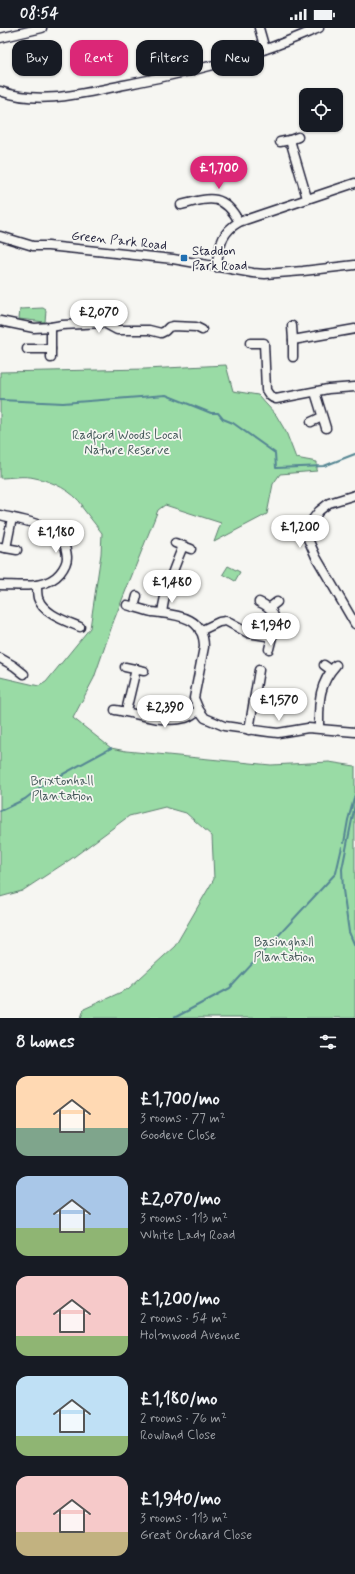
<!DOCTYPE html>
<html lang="en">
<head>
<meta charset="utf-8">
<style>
	body { margin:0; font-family:Mynerve,sans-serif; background:#242831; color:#f1f3f6; height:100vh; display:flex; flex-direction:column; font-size:15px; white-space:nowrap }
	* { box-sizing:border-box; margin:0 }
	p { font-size:13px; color:#9ea1a6 }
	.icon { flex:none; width:22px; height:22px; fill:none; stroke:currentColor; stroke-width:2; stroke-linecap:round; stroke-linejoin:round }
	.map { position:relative; height:990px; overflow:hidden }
	.drawer { display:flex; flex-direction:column; background:#171b24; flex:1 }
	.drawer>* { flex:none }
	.banner { position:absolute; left:12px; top:12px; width:331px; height:36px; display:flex; gap:8px }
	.controls { position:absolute; left:299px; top:60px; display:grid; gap:8px }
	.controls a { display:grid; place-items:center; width:44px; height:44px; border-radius:8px; background:#171b24; box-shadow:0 1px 3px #0004; font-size:20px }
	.price { position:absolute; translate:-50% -34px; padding:0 9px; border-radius:14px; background:#fff; color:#222; font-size:13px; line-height:26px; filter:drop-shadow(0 1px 2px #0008) }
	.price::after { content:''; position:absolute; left:50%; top:24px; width:12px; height:9px; margin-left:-6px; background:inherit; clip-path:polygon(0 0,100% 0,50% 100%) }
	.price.selected { background:#db2777; color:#fff }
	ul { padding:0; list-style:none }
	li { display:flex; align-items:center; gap:12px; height:100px; padding:0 16px }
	li span { display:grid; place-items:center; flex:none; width:112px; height:80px; border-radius:12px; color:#555 }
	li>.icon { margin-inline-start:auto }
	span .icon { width:48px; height:48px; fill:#fffc; stroke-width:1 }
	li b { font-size:17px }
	h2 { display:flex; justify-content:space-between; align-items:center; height:48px; padding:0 16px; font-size:17px }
	.pill { padding:0 14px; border-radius:12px; background:#171b24; box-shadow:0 1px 3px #0004; font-size:14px; line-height:36px }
	.pill.selected { background:#db2777; color:#fff }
	.status { display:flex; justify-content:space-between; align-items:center; height:28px; padding:0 20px; background:#171b24; direction:ltr }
	.status svg { height:11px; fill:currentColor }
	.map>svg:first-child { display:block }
	.green { fill:#99dba5; stroke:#5e7e70 }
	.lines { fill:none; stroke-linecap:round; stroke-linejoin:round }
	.stream { stroke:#558693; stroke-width:2 }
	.minor-casing { stroke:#22223b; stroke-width:11 }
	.minor { stroke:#f6f6f2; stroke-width:8 }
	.poi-dot { fill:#1f6fb2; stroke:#f6f6f2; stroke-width:1.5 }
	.labels { text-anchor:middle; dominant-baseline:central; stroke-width:3.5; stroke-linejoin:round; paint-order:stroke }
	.street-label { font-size:13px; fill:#22223b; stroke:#f6f6f2 }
	.poi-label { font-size:13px; fill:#22223b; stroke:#f6f6f2; text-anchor:start }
	.park-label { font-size:13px; fill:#465a5b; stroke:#f6f6f2 }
</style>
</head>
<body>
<div class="status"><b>08:54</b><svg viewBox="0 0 49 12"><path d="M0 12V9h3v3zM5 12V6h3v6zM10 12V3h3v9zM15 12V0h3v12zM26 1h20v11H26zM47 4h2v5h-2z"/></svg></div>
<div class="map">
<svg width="355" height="990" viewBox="0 0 355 990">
	<rect width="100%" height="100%" fill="#f6f6f2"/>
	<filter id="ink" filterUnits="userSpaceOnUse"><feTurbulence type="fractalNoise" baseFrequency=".025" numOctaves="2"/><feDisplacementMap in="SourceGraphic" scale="8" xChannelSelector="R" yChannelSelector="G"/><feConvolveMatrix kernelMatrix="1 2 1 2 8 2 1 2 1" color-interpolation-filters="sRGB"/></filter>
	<g filter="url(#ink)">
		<g class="green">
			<path d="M43 280 46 282 45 294 19 291 20 281Z"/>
			<path d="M226 337 233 363 258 367 276 387 286 404 296 430 317 434V443L280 446 273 456 267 486 214 514 221 495 165 477 158 482 114 592 94 650 73 690 111 720 126 723 271 737 329 734 355 738V990H81L84 981 128 961 175 918 214 851 212 808 186 785 165 779 129 788 71 831 22 863 0 869V649L39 658 46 654 90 600 101 526 102 505 81 478H83C73 463 52 453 35 450 24 447 11 450 0 450V344L145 341Z"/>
			<path d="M228 538 240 544 235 553 223 546Z"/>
		</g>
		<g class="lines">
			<g class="stream">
				<path d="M0 372 63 375 166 367 211 385H218L223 391 233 395 275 425 276 440 324 438 355 426"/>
				<path d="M355 777 342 841 343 862 349 904 355 918"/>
				<path d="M0 783 25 771 43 757 111 720"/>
				<path d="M344 815 348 792 355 767"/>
				<path d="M174 990 230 960 336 845 342 819"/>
			</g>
			<g class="minor-casing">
				<g id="minor">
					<path d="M259 0 265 21"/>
					<path d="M0 10 42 0"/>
					<path d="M0 63C39 77 80 66 119 58 168 48 219 38 266 21 284 15 302 7 319 0"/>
					<path d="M298 109 290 112 307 170"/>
					<path d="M280 114 290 112"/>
					<path d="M181 177C209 170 223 164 239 194"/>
					<path d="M0 208 33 218H48L173 231 253 245 265 246 303 243 355 237"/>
					<path d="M216 239C220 219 220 205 239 194L355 155"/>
					<path d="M0 293 34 300 51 299 62 297 104 295 117 302H149L161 305 165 303 169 299 173 298 196 299 202 302"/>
					<path d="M292 298 293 312"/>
					<path d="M250 315H264L266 362C269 367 271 370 276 371L328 361 355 359"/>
					<path d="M27 321H51V299"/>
					<path d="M293 329V312L355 301"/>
					<path d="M51 330V321"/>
					<path d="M315 364 326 400"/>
					<path d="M311 394 322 389"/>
					<path d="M355 467 329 475 319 483 313 491 309 501 308 511 316 529 355 596"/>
					<path d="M0 487C16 491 38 494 53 503 62 510 66 517 67 529 67 535 64 540 60 545 46 562 20 557 0 557"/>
					<path d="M175 515 191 521"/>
					<path d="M0 519 17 522"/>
					<path d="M6 520 12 490"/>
					<path d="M37 557C37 561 37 566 38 570 43 586 66 593 80 599"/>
					<path d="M127 577C135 579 143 582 152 584 175 587 204 587 204 619L194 670 199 682 205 690 224 698 269 704 278 705 308 700 355 704"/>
					<path d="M134 579 137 568"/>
					<path d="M269 580 277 574"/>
					<path d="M162 585C165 561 174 540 183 518"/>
					<path d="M200 603 219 594 226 593 248 605 272 609C275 591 278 582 259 574"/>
					<path d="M269 621 272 609"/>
					<path d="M0 630 14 638 24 646"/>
					<path d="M324 637 331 642"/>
					<path d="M125 639 144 643"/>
					<path d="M115 682C136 685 165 696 185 690 190 689 194 685 199 682"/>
					<path d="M126 683 136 641"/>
					<path d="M319 700C319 674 318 657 336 637"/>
					<path d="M249 702 259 642"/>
				</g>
			</g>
			<use href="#minor" class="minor"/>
		</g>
	</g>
	<rect class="poi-dot" x="180" y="226" width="8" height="8" rx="2"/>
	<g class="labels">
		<g class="street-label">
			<text transform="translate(119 213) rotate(6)">Green Park Road</text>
		</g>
		<g class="poi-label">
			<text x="192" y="223">Staddon<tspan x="192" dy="15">Park Road</tspan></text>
		</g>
		<g class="park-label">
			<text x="127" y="407">Radford Woods Local<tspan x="127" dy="15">Nature Reserve</tspan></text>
			<text x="62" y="753">Brixtonhall<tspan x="62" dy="15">Plantation</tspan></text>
			<text x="284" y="914">Basinghall<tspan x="284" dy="15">Plantation</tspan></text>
		</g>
	</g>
</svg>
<div class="controls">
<a><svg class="icon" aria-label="locate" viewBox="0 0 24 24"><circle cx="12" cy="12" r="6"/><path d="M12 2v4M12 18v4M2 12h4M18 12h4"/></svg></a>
</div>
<b class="price selected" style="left:219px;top:162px">£1,700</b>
<b class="price" style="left:99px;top:306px">£2,070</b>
<b class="price" style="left:300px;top:521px">£1,200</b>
<b class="price" style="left:56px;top:526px">£1,180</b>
<b class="price" style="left:172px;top:576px">£1,480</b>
<b class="price" style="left:271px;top:619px">£1,940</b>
<b class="price" style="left:279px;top:694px">£1,570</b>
<b class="price" style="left:165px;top:701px">£2,390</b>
<div class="banner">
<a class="pill">Buy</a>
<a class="pill selected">Rent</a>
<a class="pill">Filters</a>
<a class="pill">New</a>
</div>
</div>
<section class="drawer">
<h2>8 homes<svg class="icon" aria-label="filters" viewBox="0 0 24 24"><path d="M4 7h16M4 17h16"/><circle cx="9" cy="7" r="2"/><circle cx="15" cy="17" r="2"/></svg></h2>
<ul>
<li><span style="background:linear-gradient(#ffd9b3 65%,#7fa58c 0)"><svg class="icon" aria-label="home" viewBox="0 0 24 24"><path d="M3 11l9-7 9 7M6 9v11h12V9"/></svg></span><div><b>£1,700/mo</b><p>3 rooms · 77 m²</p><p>Goodeve Close</p></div></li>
<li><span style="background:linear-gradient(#a9c7e8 65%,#8fb573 0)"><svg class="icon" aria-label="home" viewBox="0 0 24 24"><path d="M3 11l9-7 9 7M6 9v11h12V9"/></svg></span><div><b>£2,070/mo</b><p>3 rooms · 113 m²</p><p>White Lady Road</p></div></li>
<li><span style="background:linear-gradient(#f6c9c9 75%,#8fb573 0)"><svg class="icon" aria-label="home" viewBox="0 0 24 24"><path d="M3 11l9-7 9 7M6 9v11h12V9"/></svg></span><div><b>£1,200/mo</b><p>2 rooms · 54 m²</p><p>Holmwood Avenue</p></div></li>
<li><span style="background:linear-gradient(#bfe0f5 75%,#8fb573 0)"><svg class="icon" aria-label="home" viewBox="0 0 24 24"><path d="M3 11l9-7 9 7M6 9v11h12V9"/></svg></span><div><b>£1,180/mo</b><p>2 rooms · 76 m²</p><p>Rowland Close</p></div></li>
<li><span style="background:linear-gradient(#f6c9c9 70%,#c2b280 0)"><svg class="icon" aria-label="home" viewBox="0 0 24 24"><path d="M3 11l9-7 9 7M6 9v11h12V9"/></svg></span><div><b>£1,940/mo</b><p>3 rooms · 113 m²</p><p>Great Orchard Close</p></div></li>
</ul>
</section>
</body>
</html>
